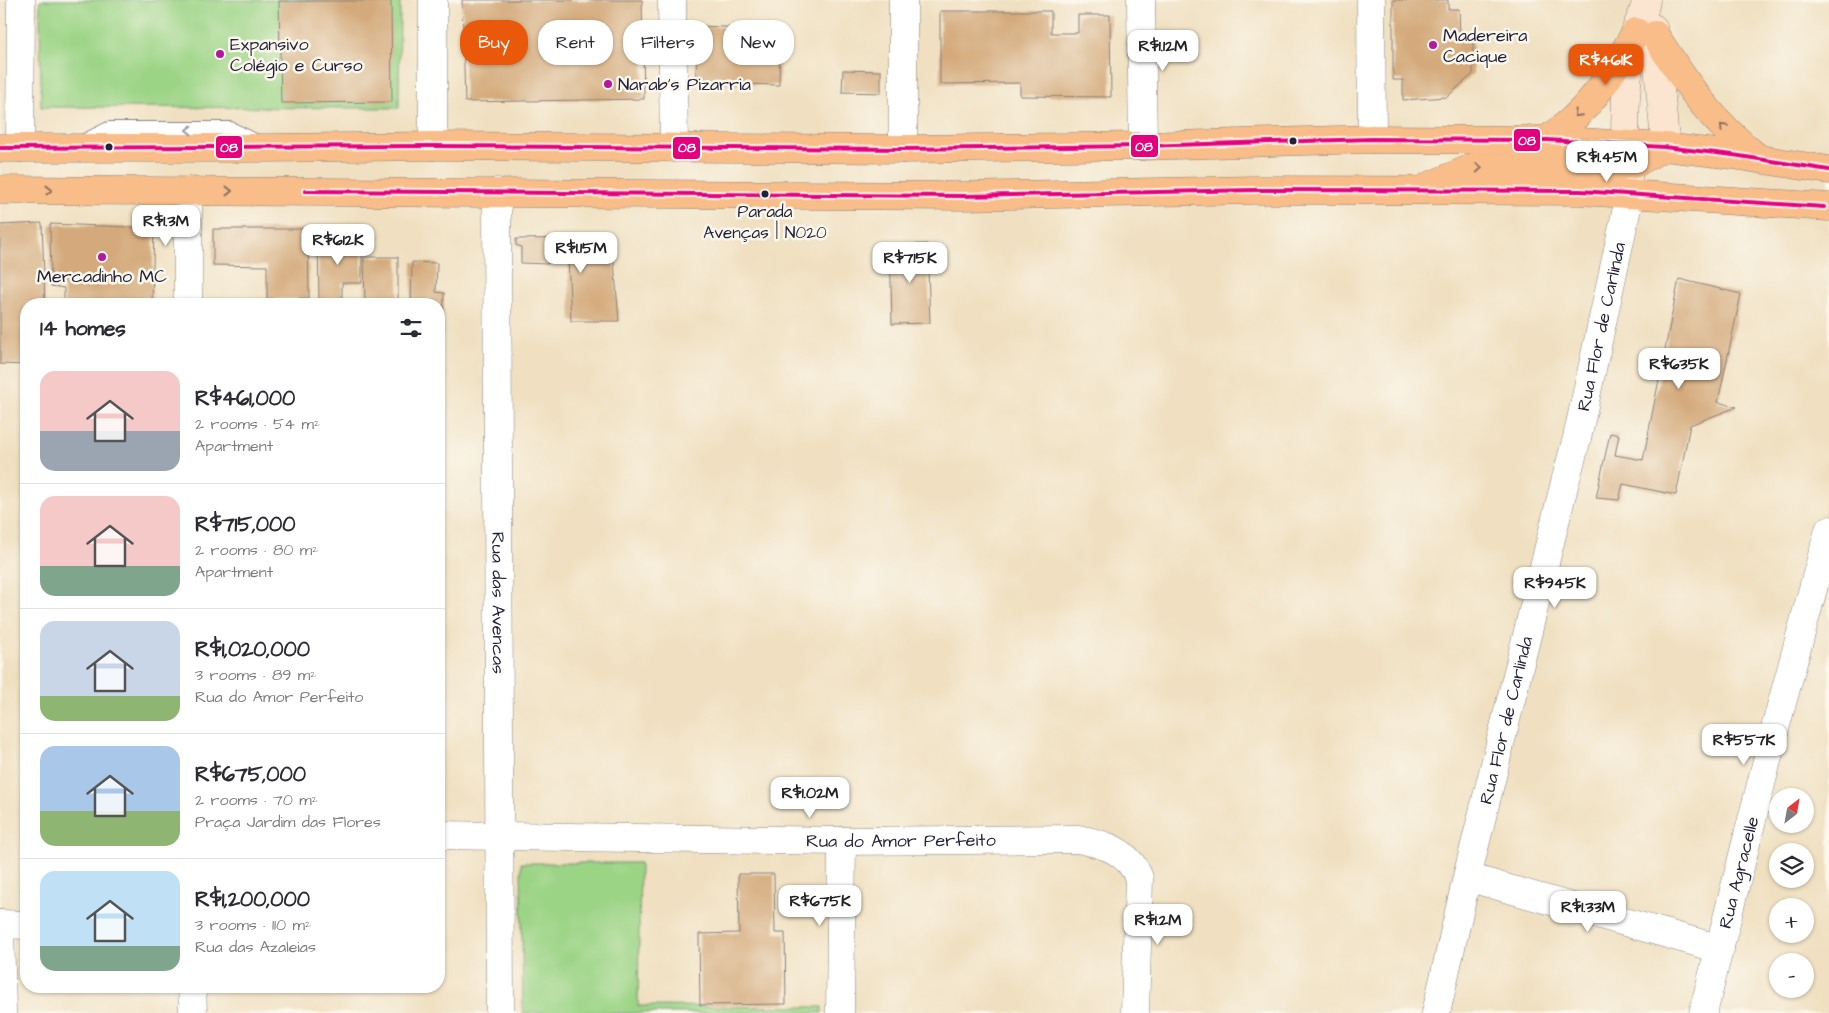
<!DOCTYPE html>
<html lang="en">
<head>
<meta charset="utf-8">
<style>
	body { margin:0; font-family:"Architects Daughter",sans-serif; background:#f2f2f3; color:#2b2b33; height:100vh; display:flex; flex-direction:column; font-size:19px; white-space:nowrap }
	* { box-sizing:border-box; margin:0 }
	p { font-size:16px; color:#7c7c81 }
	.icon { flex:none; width:28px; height:28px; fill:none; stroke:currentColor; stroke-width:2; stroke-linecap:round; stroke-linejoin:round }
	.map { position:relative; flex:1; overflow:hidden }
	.drawer { position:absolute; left:20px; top:298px; width:425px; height:695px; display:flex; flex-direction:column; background:#fff; border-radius:20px; box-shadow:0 1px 4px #0004 }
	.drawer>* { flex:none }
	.top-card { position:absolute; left:460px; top:20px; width:475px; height:45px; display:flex; gap:10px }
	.needle { width:32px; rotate:31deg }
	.buttons { position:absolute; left:1769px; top:788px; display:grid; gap:10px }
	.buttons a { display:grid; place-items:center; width:45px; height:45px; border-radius:50%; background:#fff; box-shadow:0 1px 4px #0004; font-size:25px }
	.price { position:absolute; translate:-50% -42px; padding:0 11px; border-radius:10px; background:#fff; color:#222; font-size:16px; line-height:32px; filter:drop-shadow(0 1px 2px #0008) }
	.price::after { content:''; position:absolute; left:50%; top:30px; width:15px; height:11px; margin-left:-8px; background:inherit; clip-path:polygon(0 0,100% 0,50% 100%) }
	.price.active { background:#ea580c; color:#fff }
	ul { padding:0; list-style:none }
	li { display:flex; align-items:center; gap:15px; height:125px; padding:0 20px }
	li+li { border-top:1px solid #e1e1e2 }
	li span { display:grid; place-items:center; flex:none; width:140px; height:100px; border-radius:15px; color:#555 }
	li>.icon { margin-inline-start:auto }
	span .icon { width:60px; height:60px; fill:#fffc; stroke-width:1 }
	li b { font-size:21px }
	h2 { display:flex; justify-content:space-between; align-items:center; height:60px; padding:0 20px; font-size:21px }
	.pill { padding:0 18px; border-radius:20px; background:#fff; box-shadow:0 1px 4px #0004; font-size:18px; line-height:45px }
	.pill.active { background:#ea580c; color:#fff }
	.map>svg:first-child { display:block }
	.green { fill:#9cd486; stroke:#5f7b60 }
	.building { fill:#d4aa7b }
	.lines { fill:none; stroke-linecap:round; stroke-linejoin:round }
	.service-casing { stroke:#89817e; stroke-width:18 }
	.minor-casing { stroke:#89817e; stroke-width:29 }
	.secondary-casing { stroke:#89817e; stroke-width:29 }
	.primary-casing { stroke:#89817e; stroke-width:29 }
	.service { stroke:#fff; stroke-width:16 }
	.minor { stroke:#fff; stroke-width:28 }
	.secondary { stroke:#fce5d0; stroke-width:28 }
	.primary { stroke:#f8bd89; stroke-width:28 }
	.bus-1-casing { stroke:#fbf7ec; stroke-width:8 }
	.bus-1 { stroke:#e5007d; stroke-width:4 }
	.oneway { stroke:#8d7062 }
	.oneway2 { stroke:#9c9ca7 }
	.poi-dot { fill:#b5179e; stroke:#fbf7ec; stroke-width:2 }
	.bus-dot { fill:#22223b; stroke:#fbf7ec; stroke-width:2 }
	.labels { text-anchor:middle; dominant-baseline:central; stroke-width:5; stroke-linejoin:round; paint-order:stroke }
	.bus-label { font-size:17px; fill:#22223b; stroke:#fbf7ec }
	.poi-label { font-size:18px; fill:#22223b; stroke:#fbf7ec; text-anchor:start }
	.street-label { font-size:18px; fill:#22223b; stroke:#fbf7ec }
	.line-badge { stroke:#fbf7ec; stroke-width:2 }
	.badge-label { font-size:14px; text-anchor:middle; font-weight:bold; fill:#fff }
</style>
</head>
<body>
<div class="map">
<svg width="1829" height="1013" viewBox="0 0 1829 1013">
	<rect width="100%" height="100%" fill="#fbf7ec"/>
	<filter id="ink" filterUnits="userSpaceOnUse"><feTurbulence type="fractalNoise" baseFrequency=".02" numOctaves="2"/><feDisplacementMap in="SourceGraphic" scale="10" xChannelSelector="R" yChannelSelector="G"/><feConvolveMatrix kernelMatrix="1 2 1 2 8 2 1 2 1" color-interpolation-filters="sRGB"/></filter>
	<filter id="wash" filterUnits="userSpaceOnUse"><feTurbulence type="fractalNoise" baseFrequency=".0096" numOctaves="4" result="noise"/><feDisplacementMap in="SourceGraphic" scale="20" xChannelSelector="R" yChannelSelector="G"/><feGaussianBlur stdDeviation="1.12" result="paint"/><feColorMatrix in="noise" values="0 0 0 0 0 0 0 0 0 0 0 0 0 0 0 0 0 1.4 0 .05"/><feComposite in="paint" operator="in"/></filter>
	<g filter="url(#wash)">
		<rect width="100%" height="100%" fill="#f0e0c1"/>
		<g class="green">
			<path d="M40 0H400L399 108 41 107Z"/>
			<path d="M521 863H640L638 1006 822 1007V1013H523Z"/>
		</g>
		<g id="blocks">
			<g class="building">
				<path d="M462 0H642L644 99 465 102Z"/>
				<path d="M1393 0H1448V9H1459L1460 36H1473V74L1447 97 1403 100V80H1393Z"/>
				<path d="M279 1H391L392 102 281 103Z"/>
				<path d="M940 11H1051V33H1078V15H1110L1111 97 1020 96V83L940 84Z"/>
				<path d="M697 26 780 29 779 85 696 83Z"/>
				<path d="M843 70 881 71V93L842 92Z"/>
				<path d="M42 223 45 304H26V365L0 364V225Z"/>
				<path d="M50 224 154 228 152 304H64V288L51 286Z"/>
				<path d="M213 229H308L309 298 267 299V266L213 265Z"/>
				<path d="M318 236H362V283H342V304H319Z"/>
				<path d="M612 238 619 321H571L568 257H548V264L521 263V247L516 245V239Z"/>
				<path d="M927 244 930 323 892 324 890 245Z"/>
				<path d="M364 257H398V304H365Z"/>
				<path d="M412 262 437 263 436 292 444 293 443 335H439V304H417V302H411Z"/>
				<path d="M1679 279 1741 294 1718 402 1737 407 1690 425 1676 495 1623 484 1619 500 1596 498 1610 433 1619 435 1615 455 1643 460Z"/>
				<path d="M738 874H774L775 933H785L786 1004 700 1005 699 934 739 933Z"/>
			</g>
		</g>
	</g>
	<g filter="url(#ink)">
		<use href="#blocks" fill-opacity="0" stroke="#89817e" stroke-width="1"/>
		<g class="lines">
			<g class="service-casing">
				<path id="service" d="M81 144 109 130H230L257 143"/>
			</g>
			<g class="minor-casing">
				<g id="minor">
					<path d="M672 0 674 148"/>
					<path d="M903 0V149"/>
					<path d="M1141 0 1143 146"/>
					<path d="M1371 0 1372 139"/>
					<path d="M433 146V0"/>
					<path d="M20 148 21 0"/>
					<path d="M188 191V304"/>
					<path id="s1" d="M497 192 500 1013"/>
					<path id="s2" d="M439 835 842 841 1078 839C1104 844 1128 850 1139 878L1135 1013"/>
					<path d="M1467 877 1720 949"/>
					<path d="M0 924 2 1013"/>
					<path d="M0 924 26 925"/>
					<path d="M192 986 193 1013"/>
					<path d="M840 1013 842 841"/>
					<path id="s3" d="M1436 1013 1467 877 1565 482 1577 438 1630 194"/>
					<path id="s4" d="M1703 1013 1776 725 1829 530"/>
				</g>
			</g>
			<g class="secondary-casing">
				<g id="secondary">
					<path d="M1653 28 1655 35 1664 130V147"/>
					<path d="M1630 194C1623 141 1623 85 1635 33 1638 22 1645 12 1646 0"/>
				</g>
			</g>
			<g class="primary-casing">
				<g id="primary">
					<path d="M1655 35C1686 84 1712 122 1758 158"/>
					<path d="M1547 140C1556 132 1566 126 1574 118 1600 94 1618 62 1636 32"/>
					<path d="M0 148H268L433 146 903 149 1143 146 1372 139 1547 140 1664 147 1733 155 1829 170"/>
					<path d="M1429 186 1474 167 1605 168 1634 164 1664 147"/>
					<path d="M0 190 964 196 1255 190 1580 191 1829 207"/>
				</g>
			</g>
			<use href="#service" class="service"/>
			<use href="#minor" class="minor"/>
			<use href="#secondary" class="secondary"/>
			<use href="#primary" class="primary"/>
			<g class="bus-1-casing">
				<g id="bus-1">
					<path d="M0 148 433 146 903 149 1143 146 1372 139 1547 140 1664 147 1733 155 1829 170"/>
					<path d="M305 191 964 196 1255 190 1580 191 1824 207"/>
				</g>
			</g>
			<use href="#bus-1" class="bus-1"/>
		</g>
		<defs><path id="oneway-chevron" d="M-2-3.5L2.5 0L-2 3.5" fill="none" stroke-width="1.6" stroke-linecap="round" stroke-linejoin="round" transform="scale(1.25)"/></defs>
		<g class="oneway">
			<use href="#oneway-chevron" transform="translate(1577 114) rotate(135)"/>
			<use href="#oneway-chevron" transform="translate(1723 127) rotate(-134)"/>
			<use href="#oneway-chevron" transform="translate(1479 168) rotate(-3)"/>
			<use href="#oneway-chevron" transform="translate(49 190)"/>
			<use href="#oneway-chevron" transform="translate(229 191)"/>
		</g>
		<use class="oneway2" href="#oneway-chevron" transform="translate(189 130) rotate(-180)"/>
	</g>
	<g class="poi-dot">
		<circle cx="1433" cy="45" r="5"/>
		<circle cx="220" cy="54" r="5"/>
		<circle cx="608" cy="84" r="5"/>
		<circle cx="102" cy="257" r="5"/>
	</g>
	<g class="bus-dot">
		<circle cx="1293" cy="141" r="4.5"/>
		<circle cx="109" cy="147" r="4.5"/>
		<circle cx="765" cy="194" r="4.5"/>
	</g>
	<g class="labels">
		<g class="bus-label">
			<text x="765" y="212">Parada<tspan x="765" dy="21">Avenças | N020</tspan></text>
		</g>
		<g class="poi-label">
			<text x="1443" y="35">Madereira<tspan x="1443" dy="21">Cacique</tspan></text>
			<text x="230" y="44">Expansivo<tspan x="230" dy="21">Colégio e Curso</tspan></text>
			<text x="618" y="84">Narab's Pizarria</text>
			<text x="102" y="276" text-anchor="middle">Mercadinho MC</text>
		</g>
		<g class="street-label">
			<text stroke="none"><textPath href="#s3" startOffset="706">Rua Flor de Carlinda</textPath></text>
			<text stroke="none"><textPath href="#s1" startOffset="411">Rua das Avencas</textPath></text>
			<text stroke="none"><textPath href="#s3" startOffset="301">Rua Flor de Carlinda</textPath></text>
			<text stroke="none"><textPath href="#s2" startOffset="462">Rua do Amor Perfeito</textPath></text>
			<text stroke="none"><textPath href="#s4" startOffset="145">Rua Agracelle</textPath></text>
		</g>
	</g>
	<g class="line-badge">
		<rect x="1513" y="128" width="28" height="24" rx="5" fill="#e5007d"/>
		<rect x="1130" y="134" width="29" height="24" rx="5" fill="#e5007d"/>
		<rect x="215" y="135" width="28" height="24" rx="5" fill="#e5007d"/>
		<rect x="672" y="136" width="29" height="24" rx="5" fill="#e5007d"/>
	</g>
	<g class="badge-label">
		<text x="1527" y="145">08</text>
		<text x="1144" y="151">08</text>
		<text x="229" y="152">08</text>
		<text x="687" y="152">08</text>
	</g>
</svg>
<div class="buttons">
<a><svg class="needle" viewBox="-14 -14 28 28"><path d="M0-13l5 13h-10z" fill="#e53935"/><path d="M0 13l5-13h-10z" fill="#7c7c81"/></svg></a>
<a><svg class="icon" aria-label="layers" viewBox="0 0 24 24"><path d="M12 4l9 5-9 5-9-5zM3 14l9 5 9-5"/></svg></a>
<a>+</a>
<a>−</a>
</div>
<b class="price" style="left:1163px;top:72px">R$1.12M</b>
<b class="price active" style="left:1606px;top:86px">R$461K</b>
<b class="price" style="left:1607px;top:183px">R$1.45M</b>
<b class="price" style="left:166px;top:247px">R$1.3M</b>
<b class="price" style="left:338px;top:266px">R$612K</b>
<b class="price" style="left:581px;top:274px">R$1.15M</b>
<b class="price" style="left:910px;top:284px">R$715K</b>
<b class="price" style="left:1679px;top:390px">R$635K</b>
<b class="price" style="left:1555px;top:609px">R$945K</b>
<b class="price" style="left:1744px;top:766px">R$557K</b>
<b class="price" style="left:810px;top:819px">R$1.02M</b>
<b class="price" style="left:820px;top:927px">R$675K</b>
<b class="price" style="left:1588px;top:933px">R$1.33M</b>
<b class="price" style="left:1158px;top:946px">R$1.2M</b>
<div class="top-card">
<a class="pill active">Buy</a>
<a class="pill">Rent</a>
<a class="pill">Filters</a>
<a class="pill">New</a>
</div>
<section class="drawer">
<h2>14 homes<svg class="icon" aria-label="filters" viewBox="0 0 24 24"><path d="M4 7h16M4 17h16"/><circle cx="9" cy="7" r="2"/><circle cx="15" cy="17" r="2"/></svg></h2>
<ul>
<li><span style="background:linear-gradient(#f6c9c9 60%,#9aa5b1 0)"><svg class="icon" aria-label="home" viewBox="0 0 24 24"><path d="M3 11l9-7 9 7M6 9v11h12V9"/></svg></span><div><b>R$461,000</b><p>2 rooms · 54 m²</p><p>Apartment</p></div></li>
<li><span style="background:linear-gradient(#f6c9c9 70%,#7fa58c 0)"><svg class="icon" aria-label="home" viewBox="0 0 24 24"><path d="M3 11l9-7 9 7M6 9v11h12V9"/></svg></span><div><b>R$715,000</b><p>2 rooms · 80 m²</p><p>Apartment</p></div></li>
<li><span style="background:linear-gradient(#c9d6e8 75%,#8fb573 0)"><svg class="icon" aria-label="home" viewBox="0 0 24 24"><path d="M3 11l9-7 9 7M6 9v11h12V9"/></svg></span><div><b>R$1,020,000</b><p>3 rooms · 89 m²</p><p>Rua do Amor Perfeito</p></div></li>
<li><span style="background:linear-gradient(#a9c7e8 65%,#8fb573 0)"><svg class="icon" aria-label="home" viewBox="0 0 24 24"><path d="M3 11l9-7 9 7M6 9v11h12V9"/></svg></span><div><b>R$675,000</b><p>2 rooms · 70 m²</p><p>Praça Jardim das Flores</p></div></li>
<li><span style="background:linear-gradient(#bfe0f5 75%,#7fa58c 0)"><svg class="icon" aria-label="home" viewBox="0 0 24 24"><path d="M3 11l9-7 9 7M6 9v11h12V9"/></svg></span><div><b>R$1,200,000</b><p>3 rooms · 110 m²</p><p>Rua das Azaleias</p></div></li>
</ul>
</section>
</div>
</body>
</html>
